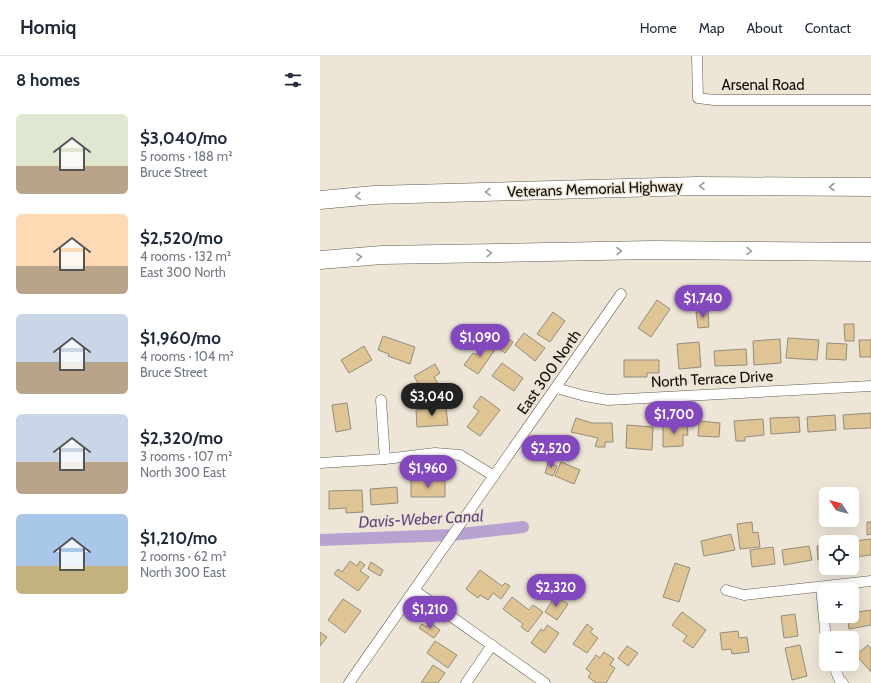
<!DOCTYPE html>
<html lang="en">
<head>
<meta charset="utf-8">
<style>
	body { margin:0; font-family:Cabin,sans-serif; background:#f6f6f7; color:#1f2937; height:100vh; display:flex; flex-direction:column; font-size:15px; white-space:nowrap }
	* { box-sizing:border-box; margin:0 }
	p { font-size:13px; color:#747a83 }
	.icon { flex:none; width:22px; height:22px; fill:none; stroke:currentColor; stroke-width:2; stroke-linecap:round; stroke-linejoin:round }
	.map { position:relative; flex:1; overflow:hidden }
	.side { display:flex; flex-direction:column; background:#fff; width:320px }
	.side>* { flex:none }
	.needle { width:26px; rotate:305deg }
	.tools { position:absolute; left:499px; top:431px; display:grid; gap:8px }
	.tools a { display:grid; place-items:center; width:40px; height:40px; border-radius:6px; background:#fff; box-shadow:0 4px 16px #0002; font-size:20px }
	.price { position:absolute; translate:-50% -34px; padding:0 9px; border-radius:14px; background:#8448be; color:#fff; font-size:13px; line-height:26px; filter:drop-shadow(0 1px 2px #0008) }
	.price::after { content:''; position:absolute; left:50%; top:24px; width:12px; height:9px; margin-left:-6px; background:inherit; clip-path:polygon(0 0,100% 0,50% 100%) }
	.price.active { background:#222; color:#fff }
	ul { padding:0; list-style:none }
	li { display:flex; align-items:center; gap:12px; height:100px; padding:0 16px }
	li span { display:grid; place-items:center; flex:none; width:112px; height:80px; border-radius:6px; color:#555 }
	li>.icon { margin-inline-start:auto }
	span .icon { width:48px; height:48px; fill:#fffc; stroke-width:1 }
	li b { font-size:17px }
	h2 { display:flex; justify-content:space-between; align-items:center; height:48px; padding:0 16px; font-size:17px }
	header { display:flex; align-items:center; gap:24px; box-sizing:border-box; height:56px; padding:0 20px; background:#fff; border-bottom:1px solid #e0e1e3 }
	header strong { font-size:19px }
	nav { display:flex; gap:22px; margin-inline-start:auto; font-size:14px }
	main { display:flex; flex:1; min-height:0 }
	.map>svg:first-child { display:block }
	.lines { fill:none; stroke-linecap:round; stroke-linejoin:round }
	.canal { stroke:#b7a2d1; stroke-width:12 }
	.building { fill:#dfc494; stroke:#938c7e }
	.minor-casing { stroke:#635c4f; stroke-width:11 }
	.motorway-casing { stroke:#635c4f; stroke-width:19 }
	.minor { stroke:#fff; stroke-width:10 }
	.motorway { stroke:#fff; stroke-width:18 }
	.oneway { stroke:#9f9e9c }
	.labels { text-anchor:middle; dominant-baseline:central; stroke-width:3; stroke-linejoin:round; paint-order:stroke }
	.street-label { font-size:15px; fill:#100d08; stroke:#ede5d6 }
	.water-label { font-size:16px; font-style:italic; fill:#604480; stroke:#ede5d6 }
</style>
</head>
<body>
<header>
<strong>Homiq</strong>
<nav><a>Home</a><a>Map</a><a>About</a><a>Contact</a></nav>
</header>
<main>
<section class="side">
<h2>8 homes<svg class="icon" aria-label="filters" viewBox="0 0 24 24"><path d="M4 7h16M4 17h16"/><circle cx="9" cy="7" r="2"/><circle cx="15" cy="17" r="2"/></svg></h2>
<ul>
<li><span style="background:linear-gradient(#dfe7d0 65%,#b9a48a 0)"><svg class="icon" aria-label="home" viewBox="0 0 24 24"><path d="M3 11l9-7 9 7M6 9v11h12V9"/></svg></span><div><b>$3,040/mo</b><p>5 rooms · 188 m²</p><p>Bruce Street</p></div></li>
<li><span style="background:linear-gradient(#ffd9b3 65%,#b9a48a 0)"><svg class="icon" aria-label="home" viewBox="0 0 24 24"><path d="M3 11l9-7 9 7M6 9v11h12V9"/></svg></span><div><b>$2,520/mo</b><p>4 rooms · 132 m²</p><p>East 300 North</p></div></li>
<li><span style="background:linear-gradient(#c9d6e8 60%,#b9a48a 0)"><svg class="icon" aria-label="home" viewBox="0 0 24 24"><path d="M3 11l9-7 9 7M6 9v11h12V9"/></svg></span><div><b>$1,960/mo</b><p>4 rooms · 104 m²</p><p>Bruce Street</p></div></li>
<li><span style="background:linear-gradient(#c9d6e8 60%,#b9a48a 0)"><svg class="icon" aria-label="home" viewBox="0 0 24 24"><path d="M3 11l9-7 9 7M6 9v11h12V9"/></svg></span><div><b>$2,320/mo</b><p>3 rooms · 107 m²</p><p>North 300 East</p></div></li>
<li><span style="background:linear-gradient(#a9c7e8 65%,#c2b280 0)"><svg class="icon" aria-label="home" viewBox="0 0 24 24"><path d="M3 11l9-7 9 7M6 9v11h12V9"/></svg></span><div><b>$1,210/mo</b><p>2 rooms · 62 m²</p><p>North 300 East</p></div></li>
</ul>
</section>
<div class="map">
<svg width="551" height="627" viewBox="0 0 551 627">
	<rect width="100%" height="100%" fill="#ede5d6"/>
	<g class="lines">
		<path class="canal" d="M0 484 132 479 203 471"/>
	</g>
	<g class="building">
		<path d="M337 244 350 253 331 281 318 272Z"/>
		<path d="M388 255 389 271 378 272 376 256Z"/>
		<path d="M233 256 245 265 230 286 217 278Z"/>
		<path d="M524 268H534V285H525Z"/>
		<path d="M180 276 193 286 185 297 171 287Z"/>
		<path d="M204 277 225 292 215 305 195 289Z"/>
		<path d="M63 280 95 291 90 308 68 300 69 298 58 294Z"/>
		<path d="M468 282 499 284 497 304 466 302Z"/>
		<path d="M460 283 461 307 434 309 433 285Z"/>
		<path d="M539 284H551V301H540Z"/>
		<path d="M166 285 176 292 158 318 144 309 153 297 156 299Z"/>
		<path d="M379 286 381 311 359 313 357 288Z"/>
		<path d="M507 287 527 288 526 304 506 303Z"/>
		<path d="M44 290 52 304 29 317 21 304Z"/>
		<path d="M426 293 427 309 395 310 394 295Z"/>
		<path d="M304 304H339V317H327V321H304Z"/>
		<path d="M182 307 203 322 194 335 172 320Z"/>
		<path d="M115 308 120 317 114 321 120 331 105 340 94 320Z"/>
		<path d="M161 340 180 354 160 380 147 371 159 355 153 351Z"/>
		<path d="M27 347 31 373 16 376 12 349Z"/>
		<path d="M126 351 128 369 97 371 96 354Z"/>
		<path d="M551 357V372L524 373 523 359Z"/>
		<path d="M515 359 516 374 488 376 487 361Z"/>
		<path d="M479 361 480 376 451 378 450 362Z"/>
		<path d="M256 362 272 367H292L293 386H285V391H278L275 390 278 382 251 376Z"/>
		<path d="M443 363 444 379 425 381V385H416L414 365Z"/>
		<path d="M379 365 400 367 399 381 378 380Z"/>
		<path d="M343 368H367L368 379H363V390L343 391Z"/>
		<path d="M307 369 333 371 332 394 306 392Z"/>
		<path d="M241 406 260 414 254 428 235 420Z"/>
		<path d="M228 407 237 410 233 420 225 417Z"/>
		<path d="M91 424 125 425V441H91Z"/>
		<path d="M77 431 78 447 51 449 50 433Z"/>
		<path d="M42 434 43 456 26 457V452L9 453V435Z"/>
		<path d="M432 466 433 477 438 476 440 491 420 493 417 468Z"/>
		<path d="M547 466H551V478L547 479Z"/>
		<path d="M411 478 415 494 384 500 381 485Z"/>
		<path d="M510 479V484H519V486H506V503L498 504 497 490 504 489 503 480Z"/>
		<path d="M551 483V499L535 501 534 485Z"/>
		<path d="M489 490 492 504 464 509 462 494Z"/>
		<path d="M453 491 455 508 432 511 430 494Z"/>
		<path d="M30 505 37 510 40 505 45 509 40 515 49 521 38 535 14 518 18 513 22 516Z"/>
		<path d="M51 506 63 514 60 520 48 513Z"/>
		<path d="M355 507 370 512 359 546 343 541Z"/>
		<path d="M160 514 182 530 185 527 190 530 181 543 173 537 168 544 160 539 158 542 146 533Z"/>
		<path d="M235 540 248 548 237 564 225 556Z"/>
		<path d="M192 541 209 554 213 549 223 556 208 576 201 571 203 568 183 553Z"/>
		<path d="M23 543 41 555 25 577 8 564Z"/>
		<path d="M551 554V569L529 573 527 560H532V557Z"/>
		<path d="M362 556 386 574 373 592 363 585 367 580 352 569Z"/>
		<path d="M475 558 478 580 464 582 461 560Z"/>
		<path d="M109 566 120 574 114 582 99 572 102 568 106 571Z"/>
		<path d="M267 568 273 573 270 576 278 582 267 597 253 588Z"/>
		<path d="M227 569 239 577 225 597 211 587 221 573 224 575Z"/>
		<path d="M418 575 419 582 427 581 429 596 412 598 411 593 402 594 400 577Z"/>
		<path d="M0 576 7 581 0 590Z"/>
		<path d="M115 585 137 599 128 612 107 597Z"/>
		<path d="M480 589 487 620 472 624 465 592Z"/>
		<path d="M548 589 551 593V616L536 599Z"/>
		<path d="M307 590 318 597 308 610 298 602Z"/>
		<path d="M284 596 294 603 290 609 295 612 286 627H276L268 621 271 617 266 613 276 599 280 602Z"/>
		<path d="M113 609 125 617 118 627H101Z"/>
	</g>
	<g class="lines">
		<g class="minor-casing">
			<g id="minor">
				<path d="M377 0 378 42 394 44H551"/>
				<path d="M236 332 265 340 288 344 551 330"/>
				<path d="M61 344 65 403"/>
				<path d="M0 407 65 403 115 397 140 399 174 420"/>
				<path d="M501 531 506 584"/>
				<path d="M94 534 225 627"/>
				<path d="M406 534 424 539 551 525"/>
				<path d="M513 608 520 625 523 627"/>
				<path d="M29 627 301 238"/>
				<path d="M146 627 172 589"/>
			</g>
		</g>
		<g class="motorway-casing">
			<g id="motorway">
				<path d="M0 144 54 139 377 130 551 131"/>
				<path d="M0 204 62 199 332 194 551 196"/>
			</g>
		</g>
		<use href="#minor" class="minor"/>
		<use href="#motorway" class="motorway"/>
	</g>
	<defs><path id="oneway-chevron" d="M-2-3.5L2.5 0L-2 3.5" fill="none" stroke-width="1.6" stroke-linecap="round" stroke-linejoin="round"/></defs>
	<g class="oneway">
		<use href="#oneway-chevron" transform="translate(382 130) rotate(-180)"/>
		<use href="#oneway-chevron" transform="translate(512 131) rotate(-180)"/>
		<use href="#oneway-chevron" transform="translate(168 136) rotate(178)"/>
		<use href="#oneway-chevron" transform="translate(38 140) rotate(175)"/>
		<use href="#oneway-chevron" transform="translate(299 195) rotate(-1)"/>
		<use href="#oneway-chevron" transform="translate(429 195) rotate(1)"/>
		<use href="#oneway-chevron" transform="translate(169 197) rotate(-1)"/>
		<use href="#oneway-chevron" transform="translate(39 201) rotate(-5)"/>
	</g>
	<g class="labels">
		<g class="street-label">
			<text x="443" y="29">Arsenal Road</text>
			<text transform="translate(275 133) rotate(-2)">Veterans Memorial Highway</text>
			<text transform="translate(229 316) rotate(-55)">East 300 North</text>
			<text transform="translate(392 323) rotate(-3)">North Terrace Drive</text>
		</g>
		<g class="water-label">
			<text transform="translate(101 463) rotate(-3)">Davis-Weber Canal</text>
		</g>
	</g>
</svg>
<div class="tools">
<a><svg class="needle" viewBox="-14 -14 28 28"><path d="M0-13l5 13h-10z" fill="#e53935"/><path d="M0 13l5-13h-10z" fill="#747a83"/></svg></a>
<a><svg class="icon" aria-label="locate" viewBox="0 0 24 24"><circle cx="12" cy="12" r="6"/><path d="M12 2v4M12 18v4M2 12h4M18 12h4"/></svg></a>
<a>+</a>
<a>−</a>
</div>
<b class="price" style="left:383px;top:263px">$1,740</b>
<b class="price" style="left:160px;top:302px">$1,090</b>
<b class="price active" style="left:112px;top:361px">$3,040</b>
<b class="price" style="left:354px;top:379px">$1,700</b>
<b class="price" style="left:231px;top:413px">$2,520</b>
<b class="price" style="left:108px;top:433px">$1,960</b>
<b class="price" style="left:236px;top:552px">$2,320</b>
<b class="price" style="left:110px;top:574px">$1,210</b>
</div>
</main>
</body>
</html>
